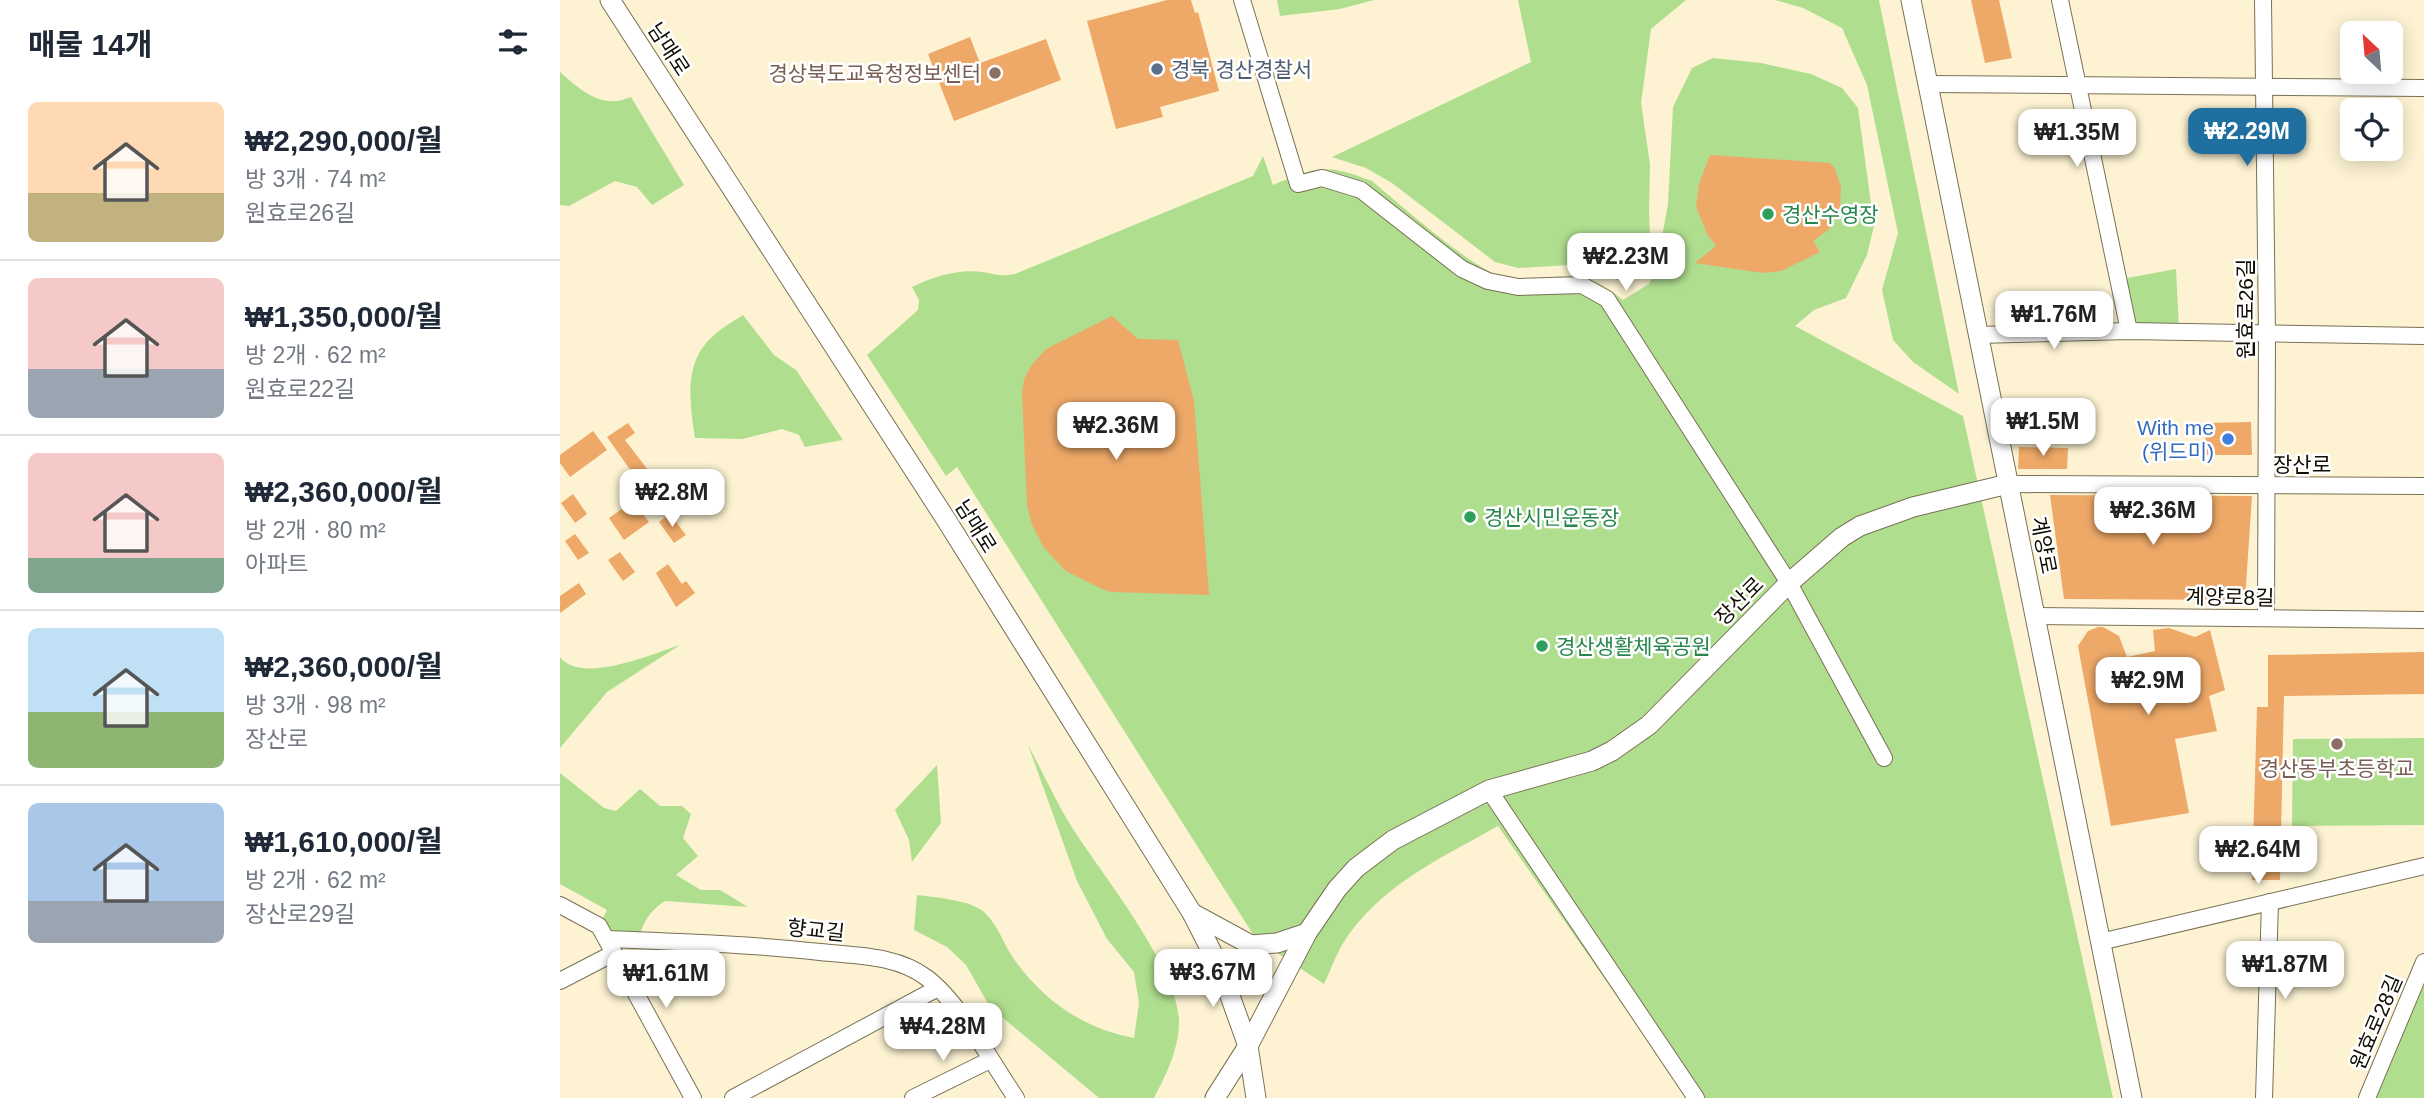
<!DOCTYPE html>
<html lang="ko">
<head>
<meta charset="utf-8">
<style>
	body { margin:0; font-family:Helvetica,"Noto Sans KR",sans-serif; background:#f6f6f7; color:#1f2937; height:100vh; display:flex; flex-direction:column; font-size:26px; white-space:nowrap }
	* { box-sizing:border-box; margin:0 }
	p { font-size:23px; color:#747a83 }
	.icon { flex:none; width:38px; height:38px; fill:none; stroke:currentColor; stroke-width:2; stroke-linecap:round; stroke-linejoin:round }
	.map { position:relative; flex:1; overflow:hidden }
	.panel { display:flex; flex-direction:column; background:#fff; width:560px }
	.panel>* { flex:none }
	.needle { width:46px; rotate:334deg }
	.tools { position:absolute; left:1780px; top:21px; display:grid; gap:14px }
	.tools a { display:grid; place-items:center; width:63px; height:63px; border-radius:10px; background:#fff; box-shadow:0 4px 18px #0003; font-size:35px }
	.price { position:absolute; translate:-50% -60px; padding:0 16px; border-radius:14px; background:#fff; color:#222; font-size:23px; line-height:46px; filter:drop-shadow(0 2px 4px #0008) }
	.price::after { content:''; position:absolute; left:50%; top:42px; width:21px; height:16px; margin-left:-10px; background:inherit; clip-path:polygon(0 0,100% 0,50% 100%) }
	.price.current { background:#1f70a1; color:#fff }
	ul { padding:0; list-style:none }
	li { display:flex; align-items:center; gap:21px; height:175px; padding:0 28px }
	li+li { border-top:2px solid #e0e1e3 }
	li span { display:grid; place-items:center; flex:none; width:196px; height:140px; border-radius:10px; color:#555 }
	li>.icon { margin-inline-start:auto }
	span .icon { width:84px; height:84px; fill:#fffc; stroke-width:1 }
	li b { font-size:30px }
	h2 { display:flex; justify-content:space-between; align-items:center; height:84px; padding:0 28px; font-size:30px }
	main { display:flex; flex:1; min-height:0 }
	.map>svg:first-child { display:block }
	.green { fill:#b0de8f }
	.building { fill:#eea968 }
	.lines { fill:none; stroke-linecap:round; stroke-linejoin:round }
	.minor-casing { stroke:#797154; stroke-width:18 }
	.tertiary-casing { stroke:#797154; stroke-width:21 }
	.minor { stroke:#fff; stroke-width:16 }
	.tertiary { stroke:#fff; stroke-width:19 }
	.service-dot { fill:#5c6f8a; stroke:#fff; stroke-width:2.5 }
	.education-dot { fill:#8d6e63; stroke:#fff; stroke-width:2.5 }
	.leisure-dot { fill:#2e9e5b; stroke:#fff; stroke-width:2.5 }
	.shop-dot { fill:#3f7fe0; stroke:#fff; stroke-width:2.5 }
	.labels { text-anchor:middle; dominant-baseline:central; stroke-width:5; stroke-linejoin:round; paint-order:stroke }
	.street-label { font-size:21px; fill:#100d03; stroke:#fff }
	.service-label { font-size:21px; fill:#4e5e75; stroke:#fff; text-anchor:start }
	.education-label { font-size:21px; fill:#785e54; stroke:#fff; text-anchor:end }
	.leisure-label { font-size:21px; fill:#27864d; stroke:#fff; text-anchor:start }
	.shop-label { font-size:21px; fill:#366cbe; stroke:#fff; text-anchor:end }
</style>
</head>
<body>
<main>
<section class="panel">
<h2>매물 14개<svg class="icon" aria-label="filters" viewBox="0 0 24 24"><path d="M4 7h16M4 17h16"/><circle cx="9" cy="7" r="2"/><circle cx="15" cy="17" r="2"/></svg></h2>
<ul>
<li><span style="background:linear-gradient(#ffd9b3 65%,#c2b280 0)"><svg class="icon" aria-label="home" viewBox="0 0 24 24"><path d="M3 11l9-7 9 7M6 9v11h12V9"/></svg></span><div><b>₩2,290,000/월</b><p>방 3개 · 74 m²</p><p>원효로26길</p></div></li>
<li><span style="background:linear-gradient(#f6c9c9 65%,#9aa5b1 0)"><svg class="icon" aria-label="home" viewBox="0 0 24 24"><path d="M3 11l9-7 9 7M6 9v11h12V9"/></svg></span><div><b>₩1,350,000/월</b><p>방 2개 · 62 m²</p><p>원효로22길</p></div></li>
<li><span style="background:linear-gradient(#f6c9c9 75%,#7fa58c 0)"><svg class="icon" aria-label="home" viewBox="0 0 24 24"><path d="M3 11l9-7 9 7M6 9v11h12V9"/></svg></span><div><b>₩2,360,000/월</b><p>방 2개 · 80 m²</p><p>아파트</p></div></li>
<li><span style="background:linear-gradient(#bfe0f5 60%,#8fb573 0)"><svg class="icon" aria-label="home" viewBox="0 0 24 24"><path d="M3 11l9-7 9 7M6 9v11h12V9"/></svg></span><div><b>₩2,360,000/월</b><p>방 3개 · 98 m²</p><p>장산로</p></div></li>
<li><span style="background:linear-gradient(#a9c7e8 70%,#9aa5b1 0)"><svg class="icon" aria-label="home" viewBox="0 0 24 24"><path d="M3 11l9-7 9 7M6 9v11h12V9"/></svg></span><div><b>₩1,610,000/월</b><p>방 2개 · 62 m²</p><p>장산로29길</p></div></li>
</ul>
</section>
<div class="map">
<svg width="1864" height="1098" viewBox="0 0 1864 1098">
	<rect width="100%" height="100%" fill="#fdf3d3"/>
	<g class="green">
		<path d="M717 0H814L780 9 720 16Z"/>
		<path d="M958 0H1126L1091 29 1081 103 1090 164 1089 214 1091 253 1074 276 1057 280 1026 264 958 268 935 262 832 183 806 168 772 157 971 62Z"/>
		<path d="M1215 0H1319L1399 394 1353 362 1333 340 1322 290 1338 233 1307 85 1282 28 1243 8Z"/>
		<path d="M1153 58 1201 63 1251 74 1282 88 1298 108 1314 226 1307 255 1286 298 1254 310 1235 326 1403 416 1553 1098H1128L938 826C881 858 817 887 782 945 775 957 770 972 764 984L696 939 397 467 386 476 307 355 358 310 359 300 352 287C373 277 398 269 422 272 437 274 438 277 455 274L693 176 703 156 713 185C759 166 764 163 812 181 841 205 918 275 951 280 960 281 970 279 978 278 1018 275 1031 274 1063 300L1089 284 1102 260 1100 248 1108 204 1113 107 1132 68Z"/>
		<path d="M0 72C21 90 41 110 71 97L124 185 92 205 77 187 55 181 9 206 0 205Z"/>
		<path d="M1616 269 1619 330 1571 329 1562 279Z"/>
		<path d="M183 315 214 355 236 370 283 440 245 447 239 435 222 429 183 439 135 438C130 405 123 364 151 338 160 329 172 322 183 315Z"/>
		<path d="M120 645 47 692 0 748V657C21 685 92 654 120 645Z"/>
		<path d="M1864 738V825L1732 826 1733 739Z"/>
		<path d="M468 745C484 774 498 807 517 835 546 879 619 971 619 1022 619 1049 606 1075 594 1098H539L430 1007 406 965 387 947 354 930 357 895C374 897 406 900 420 909 434 918 442 939 450 953 479 998 521 1028 574 1038L579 1003 574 972 547 939 517 881Z"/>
		<path d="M377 765 381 823 352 862 349 840 335 810Z"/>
		<path d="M0 773 44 808 56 811 80 789 100 806H122L131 814 123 838 138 856 116 875 141 890H160L188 907 105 901C89 911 83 923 78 940L47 939 39 926 47 910 0 884Z"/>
		<path d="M1864 964V1098H1808Z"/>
	</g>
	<g class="building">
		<path d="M607 0H631L635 13 638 12 659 91 600 107 603 117 556 129 527 21Z"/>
		<path d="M1411 0H1439L1452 58 1425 63Z"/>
		<path d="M410 37 420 63 486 39 501 80 394 121 368 54Z"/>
		<path d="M1150 155 1270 163 1275 169 1281 187 1280 209 1269 229 1253 241 1260 252 1221 271 1203 273 1135 263 1156 246 1147 234 1136 207 1139 184Z"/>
		<path d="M552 316 578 339 618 340 634 401 649 595 552 592 542 589 506 571 484 548 472 525 467 505 462 393 464 379 471 366 486 349Z"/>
		<path d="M1691 422 1692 455H1646L1645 423Z"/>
		<path d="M68 423 75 433 65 440 88 470 76 478 47 437Z"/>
		<path d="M33 431 47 450 10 477 0 463V455Z"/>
		<path d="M1459 447 1508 448 1507 469H1458Z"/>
		<path d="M13 494 27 514 15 523 1 503Z"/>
		<path d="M1490 495 1692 496 1685 600 1504 599Z"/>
		<path d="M73 501 89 522 64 540 49 518Z"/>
		<path d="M110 514 126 535 114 543 99 522Z"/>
		<path d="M15 534 29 553 18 560 5 541Z"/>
		<path d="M60 552 75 572 63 581 48 560Z"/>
		<path d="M108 564 122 584 126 581 135 593 116 607 96 573Z"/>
		<path d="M19 583 26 594 0 613V596Z"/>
		<path d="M1538 627H1543L1559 636 1567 657 1595 651 1593 630 1609 628 1635 637 1650 630 1665 690 1649 696 1657 731 1615 739 1629 813 1551 826 1518 646 1528 631Z"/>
		<path d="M1864 652V694L1724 696 1720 880H1692L1697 707H1708V655Z"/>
	</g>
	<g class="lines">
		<g class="minor-casing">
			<g id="minor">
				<path d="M682 0 738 184 762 178 801 190 902 269 928 281 958 287 1022 285 1047 299 1229 583 1324 758"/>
				<path d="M1500 0 1569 331"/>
				<path d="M1703 0 1707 335 1706 618"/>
				<path d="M1368 84 1864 88"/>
				<path d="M1418 335 1569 331 1864 336"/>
				<path d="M1448 484 1864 486"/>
				<path d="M1475 616 1864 620"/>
				<path d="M929 790 1136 1098"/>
				<path d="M0 905 39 926 133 1098"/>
				<path d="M47 939C118 942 189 944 260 952 297 956 337 955 367 978 400 1003 432 1063 456 1098"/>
				<path d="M1540 942 1864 866"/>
				<path d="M0 981 54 953"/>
				<path d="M173 1098 378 988"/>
				<path d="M353 1098 430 1060"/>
				<path d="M1704 1098 1710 902"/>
				<path d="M1807 1098 1864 962"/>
			</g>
		</g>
		<g class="tertiary-casing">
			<g id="tertiary">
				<path d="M50 0 387 521 632 913 660 968 688 1046 696 1098"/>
				<path d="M1351 0 1572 1098"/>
				<path d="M632 913 691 945 717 943 747 933"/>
				<path d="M655 1098 688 1046 747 933 777 889 796 868 833 840 929 790 1032 761 1052 751 1089 725 1229 583 1282 537 1300 526 1353 507 1448 484"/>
			</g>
		</g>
		<use href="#minor" class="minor"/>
		<use href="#tertiary" class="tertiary"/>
	</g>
	<circle class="service-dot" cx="597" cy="69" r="7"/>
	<g class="education-dot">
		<circle cx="435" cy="73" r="7"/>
		<circle cx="1777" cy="744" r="7"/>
	</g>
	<g class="leisure-dot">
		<circle cx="1208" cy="214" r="7"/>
		<circle cx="910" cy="517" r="7"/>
		<circle cx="982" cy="646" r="7"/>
	</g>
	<circle class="shop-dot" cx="1668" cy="439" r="7"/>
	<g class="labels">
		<g class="street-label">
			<text transform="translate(109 49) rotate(57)">남매로</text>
			<text transform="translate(1685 309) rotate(-90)">원효로26길</text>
			<text x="1742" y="464">장산로</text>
			<text transform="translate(416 526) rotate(58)">남매로</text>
			<text transform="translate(1484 545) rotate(79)">계양로</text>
			<text transform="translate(1670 597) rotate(1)">계양로8길</text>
			<text transform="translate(1179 601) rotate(-45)">장산로</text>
			<text transform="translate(256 930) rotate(6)">향교길</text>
			<text transform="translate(1816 1022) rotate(-67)">원효로28길</text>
		</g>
		<g class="service-label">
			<text x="611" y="69">경북 경산경찰서</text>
		</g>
		<g class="education-label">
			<text x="421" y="73">경상북도교육청정보센터</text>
			<text x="1777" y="768" text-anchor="middle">경산동부초등학교</text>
		</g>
		<g class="leisure-label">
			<text x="1222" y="214">경산수영장</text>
			<text x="924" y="517">경산시민운동장</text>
			<text x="996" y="646">경산생활체육공원</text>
		</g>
		<g class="shop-label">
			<text x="1654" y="427">With me<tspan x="1654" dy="24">(위드미)</tspan></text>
		</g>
	</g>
</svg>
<div class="tools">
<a><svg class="needle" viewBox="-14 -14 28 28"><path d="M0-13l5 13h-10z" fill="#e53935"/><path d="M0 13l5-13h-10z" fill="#747a83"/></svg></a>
<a><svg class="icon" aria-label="locate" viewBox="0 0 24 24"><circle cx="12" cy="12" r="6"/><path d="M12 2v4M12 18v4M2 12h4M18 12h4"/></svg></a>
</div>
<b class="price current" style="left:1687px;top:168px">₩2.29M</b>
<b class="price" style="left:1517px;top:169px">₩1.35M</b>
<b class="price" style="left:1066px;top:293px">₩2.23M</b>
<b class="price" style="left:1494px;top:351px">₩1.76M</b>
<b class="price" style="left:1483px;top:458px">₩1.5M</b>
<b class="price" style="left:556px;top:462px">₩2.36M</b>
<b class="price" style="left:112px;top:529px">₩2.8M</b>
<b class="price" style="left:1593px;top:547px">₩2.36M</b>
<b class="price" style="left:1588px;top:717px">₩2.9M</b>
<b class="price" style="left:1698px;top:886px">₩2.64M</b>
<b class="price" style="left:1725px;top:1001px">₩1.87M</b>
<b class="price" style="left:653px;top:1009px">₩3.67M</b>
<b class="price" style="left:106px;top:1010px">₩1.61M</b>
<b class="price" style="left:383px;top:1063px">₩4.28M</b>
</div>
</main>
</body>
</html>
